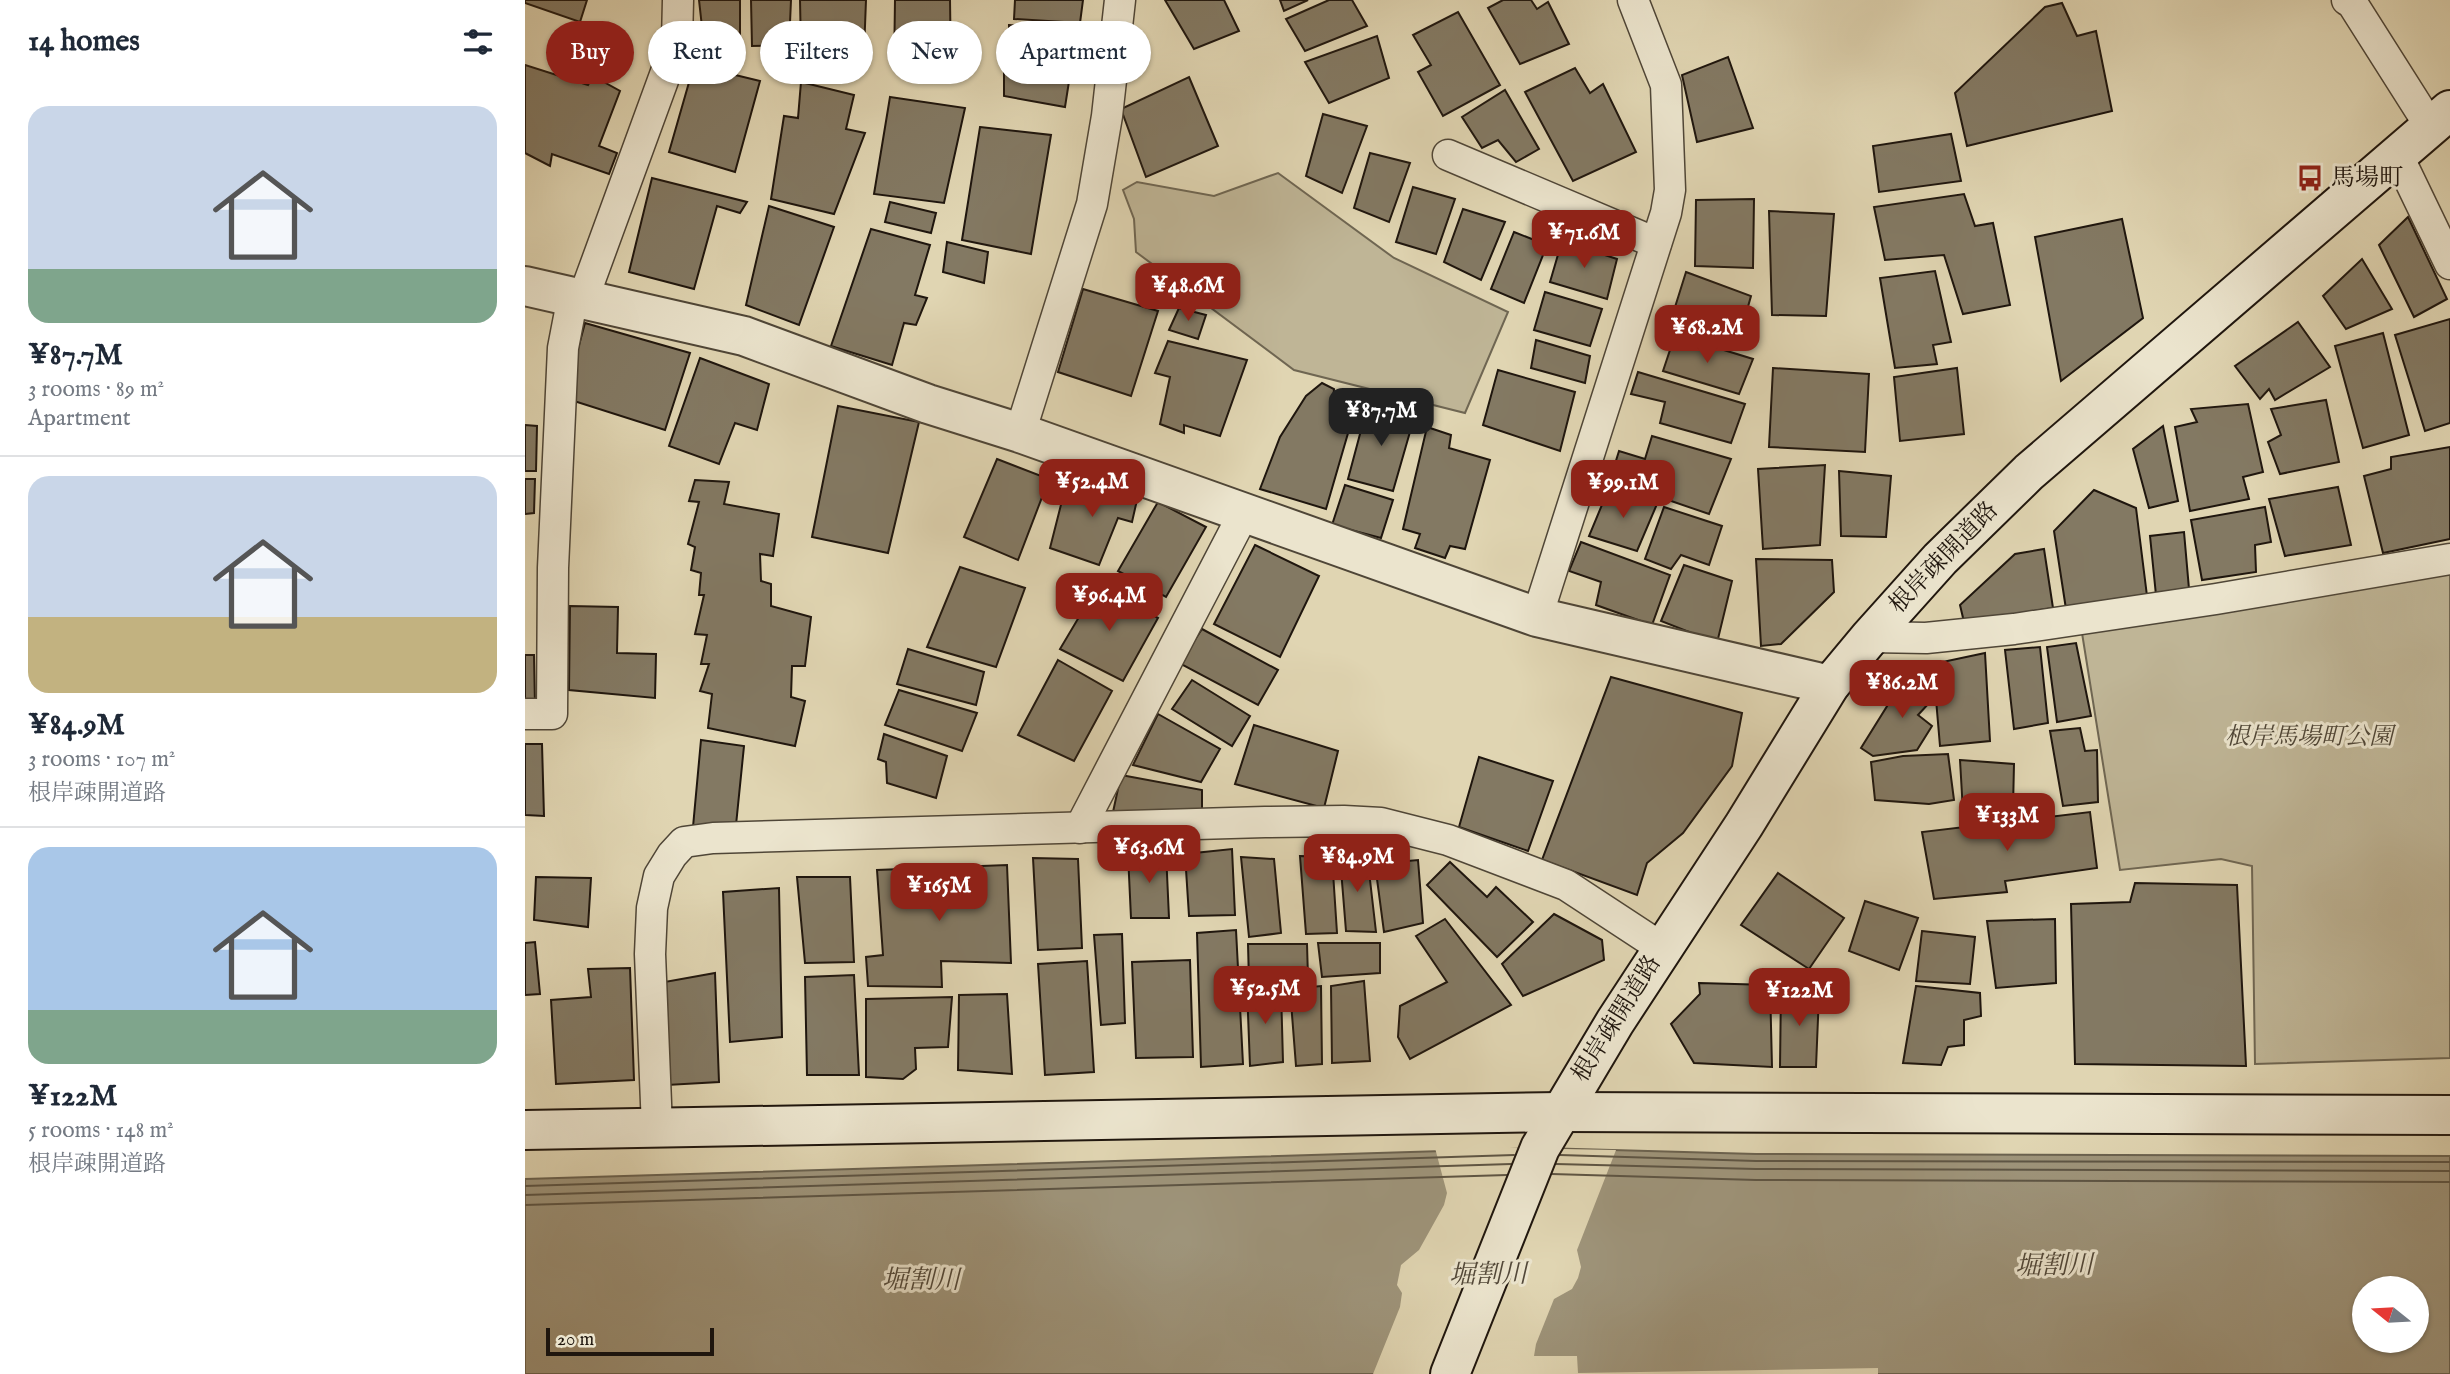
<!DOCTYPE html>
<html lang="en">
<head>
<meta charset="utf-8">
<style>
	body { margin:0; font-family:"IM FELL English","Noto Serif JP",serif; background:#f2f2f3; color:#1f2937; height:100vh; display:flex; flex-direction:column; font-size:26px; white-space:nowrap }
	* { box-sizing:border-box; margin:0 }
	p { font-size:23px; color:#747a83 }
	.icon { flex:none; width:38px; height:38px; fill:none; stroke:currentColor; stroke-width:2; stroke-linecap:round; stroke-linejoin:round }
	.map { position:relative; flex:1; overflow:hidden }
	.sheet { display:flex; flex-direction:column; background:#fff; width:525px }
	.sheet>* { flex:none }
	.top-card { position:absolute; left:21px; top:21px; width:665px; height:63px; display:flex; gap:14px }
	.needle { width:46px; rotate:288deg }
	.tools { position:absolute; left:1827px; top:1276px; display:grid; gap:14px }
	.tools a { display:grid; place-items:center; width:77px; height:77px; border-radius:50%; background:#fff; box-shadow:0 2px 5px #0004; font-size:35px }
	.scale { position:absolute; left:21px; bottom:18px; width:168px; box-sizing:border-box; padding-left:7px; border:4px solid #1f160e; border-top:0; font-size:19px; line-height:24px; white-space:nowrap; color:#1f160e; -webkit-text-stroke:5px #ebe4cd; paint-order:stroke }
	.price { position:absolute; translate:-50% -60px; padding:0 16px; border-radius:14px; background:#8f2418; color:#fff; font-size:23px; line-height:46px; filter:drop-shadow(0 2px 4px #0008) }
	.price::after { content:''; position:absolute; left:50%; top:42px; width:21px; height:16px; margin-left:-10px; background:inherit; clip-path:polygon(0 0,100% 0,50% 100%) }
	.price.on { background:#222; color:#fff }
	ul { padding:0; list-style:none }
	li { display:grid; align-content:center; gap:14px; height:371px; padding:0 28px }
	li+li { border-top:2px solid #e0e1e3 }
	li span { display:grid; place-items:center; height:217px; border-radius:21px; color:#555 }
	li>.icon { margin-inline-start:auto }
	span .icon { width:126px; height:126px; fill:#fffc; stroke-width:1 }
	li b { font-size:30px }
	h2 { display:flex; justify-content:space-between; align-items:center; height:84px; padding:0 28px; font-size:30px }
	.tag { padding:0 24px; border-radius:32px; background:#fff; box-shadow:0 2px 5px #0004; font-size:24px; line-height:63px }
	.tag.on { background:#8f2418; color:#fff }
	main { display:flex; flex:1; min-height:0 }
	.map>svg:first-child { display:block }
	.green { fill:#bfb596; stroke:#6f6652; stroke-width:2 }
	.water { fill:#9e947a; stroke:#6b624f; stroke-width:2; fill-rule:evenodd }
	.pier { fill:#e0d5b2 }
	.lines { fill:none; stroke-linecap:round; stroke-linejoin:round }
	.shore { stroke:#5e5544; stroke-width:2 }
	.building { fill:#837963; stroke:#1f160e; stroke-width:2 }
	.lane-casing { stroke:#4f4637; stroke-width:33 }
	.street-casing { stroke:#4f4637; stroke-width:42 }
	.secondary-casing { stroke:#1f160e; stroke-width:42 }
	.lane { stroke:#ebe4cd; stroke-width:30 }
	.street { stroke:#ebe4cd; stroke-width:38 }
	.secondary { stroke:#ebe4cd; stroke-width:38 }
	.labels { text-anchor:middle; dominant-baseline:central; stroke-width:6; stroke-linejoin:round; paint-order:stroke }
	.poi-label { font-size:24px; fill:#1f160e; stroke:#ebe4cd; text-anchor:start }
	.street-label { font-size:24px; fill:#1f160e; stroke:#ebe4cd }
	.park-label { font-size:24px; font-style:italic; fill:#4f4637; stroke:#ebe4cd }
	.water-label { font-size:26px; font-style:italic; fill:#524839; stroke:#ebe4cd }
</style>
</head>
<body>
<main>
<section class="sheet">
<h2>14 homes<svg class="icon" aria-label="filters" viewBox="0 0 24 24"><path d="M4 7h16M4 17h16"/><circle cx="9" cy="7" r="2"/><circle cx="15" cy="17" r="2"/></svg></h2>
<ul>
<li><span style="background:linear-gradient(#c9d6e8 75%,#7fa58c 0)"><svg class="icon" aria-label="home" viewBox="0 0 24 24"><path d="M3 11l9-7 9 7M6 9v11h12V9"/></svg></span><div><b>¥87.7M</b><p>3 rooms · 89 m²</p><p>Apartment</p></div></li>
<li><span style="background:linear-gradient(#c9d6e8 65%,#c2b280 0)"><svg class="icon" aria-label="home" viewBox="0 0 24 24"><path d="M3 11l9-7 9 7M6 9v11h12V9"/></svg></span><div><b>¥84.9M</b><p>3 rooms · 107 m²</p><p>根岸疎開道路</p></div></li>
<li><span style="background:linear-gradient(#a9c7e8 75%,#7fa58c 0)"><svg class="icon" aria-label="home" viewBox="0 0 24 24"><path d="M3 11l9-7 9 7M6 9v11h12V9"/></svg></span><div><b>¥122M</b><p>5 rooms · 148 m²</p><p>根岸疎開道路</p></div></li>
</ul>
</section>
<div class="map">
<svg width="1925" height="1374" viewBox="0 0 1925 1374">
	<rect width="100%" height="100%" fill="#e0d5b2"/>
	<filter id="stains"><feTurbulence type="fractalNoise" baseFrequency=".00286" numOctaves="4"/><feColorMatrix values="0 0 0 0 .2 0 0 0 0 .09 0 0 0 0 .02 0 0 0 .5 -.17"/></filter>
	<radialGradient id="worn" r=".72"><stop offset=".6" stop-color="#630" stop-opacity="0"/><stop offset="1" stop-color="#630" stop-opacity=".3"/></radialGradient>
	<g class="green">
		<path d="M753 173 869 258 983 312 940 413 769 370 611 252 609 219 598 190 612 182 689 196Z"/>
		<path d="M1925 571V1058L1730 1064 1727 866 1696 859 1595 870 1557 633Z"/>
	</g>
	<path class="water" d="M1015 1148 1231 1154 1925 1156V1374H0V1179ZM1839 1288H1892V1340H1839Z"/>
	<path class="pier" d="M943 1147 1091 1150 1052 1250 1056 1267 1053 1278 1047 1289 1029 1299 1011 1344 1009 1356H1052L1053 1373 1353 1368V1374H848L875 1307 877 1293 872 1285 876 1265 894 1250 919 1205 922 1193 910 1148Z"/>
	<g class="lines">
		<g class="shore">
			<path d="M1035 1155 1231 1161 1925 1162"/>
			<path d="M1031 1164 1231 1169 1925 1171"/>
			<path d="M1027 1174 1231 1180 1925 1182"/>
			<path d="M0 1186 989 1155"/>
			<path d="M0 1195 986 1164"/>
			<path d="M0 1205 982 1175"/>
		</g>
	</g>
	<g class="building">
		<path d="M0 0H62L55 22 0 3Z"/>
		<path d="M174 0H215V46L179 45Z"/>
		<path d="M226 0H266L264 45 227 46Z"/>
		<path d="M275 0H341L339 52 276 50Z"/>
		<path d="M370 0H425L426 70 369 69Z"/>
		<path d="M490 0H558L555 23 489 19Z"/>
		<path d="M640 0H699L714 31 669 49Z"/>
		<path d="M755 0H783L759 11Z"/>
		<path d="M804 0H827L842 26 780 51 761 19Z"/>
		<path d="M978 0H1006L1012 9 1023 2 1044 44 995 64 963 8Z"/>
		<path d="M1537 3 1552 36 1571 31 1587 111 1442 146 1430 93 1520 7Z"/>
		<path d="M933 12 975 85 918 116 893 72 906 65 888 35Z"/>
		<path d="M484 25 549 30 544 65 484 60Z"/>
		<path d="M852 36 864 78 804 103 780 62Z"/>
		<path d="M1203 57 1228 128 1172 142 1157 75Z"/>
		<path d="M0 65 63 85 68 76 95 91 74 146 92 153 84 174 27 154 25 166 0 153Z"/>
		<path d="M169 65 235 81 210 172 144 152Z"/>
		<path d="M479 66 545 75 540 107 479 96Z"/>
		<path d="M1050 68 1065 93 1078 84 1111 152 1048 181 1000 92Z"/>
		<path d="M664 77 693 146 621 177 596 109Z"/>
		<path d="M276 82 329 95 321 129 340 133 309 214 246 199 259 116 273 118Z"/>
		<path d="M980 90 1014 149 991 162 973 140 957 148 937 117Z"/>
		<path d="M365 97 440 108 419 203 349 194Z"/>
		<path d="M798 114 842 126 817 193 781 176Z"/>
		<path d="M455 127 526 135 506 254 437 240Z"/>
		<path d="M1426 134 1436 181 1354 192 1348 146Z"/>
		<path d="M845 153 885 163 864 222 829 208Z"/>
		<path d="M127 178 222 202 215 213 192 206 169 289 104 272Z"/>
		<path d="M888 187 930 199 911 254 871 242Z"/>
		<path d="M1439 194 1450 226 1468 223 1485 305 1438 314 1419 255 1360 260 1349 207Z"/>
		<path d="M1229 199 1228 268 1170 266 1171 200Z"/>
		<path d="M365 202 411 213 406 233 360 222Z"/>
		<path d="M244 206 309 227 274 325 221 305Z"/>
		<path d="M938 209 980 222 956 280 919 262Z"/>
		<path d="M1244 211 1309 214 1301 316 1247 315Z"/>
		<path d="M1883 217 1922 299 1889 317 1854 245Z"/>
		<path d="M1597 219 1618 318 1536 381 1510 237Z"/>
		<path d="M346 229 405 245 390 295 402 298 391 325 379 323 367 365 306 346Z"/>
		<path d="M989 232 1022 245 999 303 966 289Z"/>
		<path d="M1037 241 1092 259 1082 299 1025 282Z"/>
		<path d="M422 242 463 252 459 283 418 272Z"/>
		<path d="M1837 259 1867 309 1821 329 1798 296Z"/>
		<path d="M1410 271 1426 342 1408 345 1412 364 1370 368 1355 278Z"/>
		<path d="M1161 272 1226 296 1212 345 1145 323Z"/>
		<path d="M558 289 633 311 606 396 533 372Z"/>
		<path d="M1020 292 1077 309 1065 346 1009 330Z"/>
		<path d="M654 308 681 315 673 339 644 330Z"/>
		<path d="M1925 319V423L1900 431 1870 335Z"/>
		<path d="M1773 322 1805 367 1750 400 1744 389 1735 399 1710 366Z"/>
		<path d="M60 323 165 353 140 430 49 401 48 367Z"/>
		<path d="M1858 333 1884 435 1838 448 1810 346Z"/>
		<path d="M1150 335 1228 359 1214 394 1138 371Z"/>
		<path d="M1011 340 1065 356 1060 383 1006 368Z"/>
		<path d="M643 341 722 360 695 436 659 425V433L635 424 645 377 630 373Z"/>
		<path d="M175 358 244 384 232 430 210 423 194 464 144 446Z"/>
		<path d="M1248 368 1344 374 1340 452 1244 447Z"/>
		<path d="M1432 368 1439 434 1375 441 1369 377Z"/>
		<path d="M973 370 1050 392 1035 451 958 425Z"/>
		<path d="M1113 372 1220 404 1206 443 1135 423 1140 402 1106 394Z"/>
		<path d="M797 383 809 389 808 401 830 409 801 509 735 489 755 437 781 396Z"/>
		<path d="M1801 400 1814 462 1755 474 1743 442 1756 435 1746 409Z"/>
		<path d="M843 404 889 418 868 491 823 479Z"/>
		<path d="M1723 404 1738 472 1718 477 1724 499 1665 511 1650 427 1672 422 1666 409Z"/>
		<path d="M313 406 394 422 363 553 287 537Z"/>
		<path d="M0 425 12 426 11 471H0Z"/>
		<path d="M1638 426 1653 501 1624 508 1608 449Z"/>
		<path d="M902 427 926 435 924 448 965 460 940 549 925 546 920 558 890 548 895 534 878 529Z"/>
		<path d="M1127 436 1206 459 1184 514 1085 480 1094 451 1120 459Z"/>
		<path d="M1925 447V539L1858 553 1839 476 1866 469V457Z"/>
		<path d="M472 459 524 479 493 560 439 537Z"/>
		<path d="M1300 465 1295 545 1238 549 1233 469Z"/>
		<path d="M1314 471 1366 476 1361 537 1316 536Z"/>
		<path d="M573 477 614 491 607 522 593 518 574 565 525 548 541 485 567 496Z"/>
		<path d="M0 479H10L9 513 0 514Z"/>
		<path d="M170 480 204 482 199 504 254 514 248 556 235 554 236 581 246 584V606L286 617 280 666H267L266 697 280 701 270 746 183 728 187 694 175 691 184 664H176L182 635 170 634 179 595H174L176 573 166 570 170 547 163 544 174 502 164 501Z"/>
		<path d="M820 485 868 500 856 538 807 525Z"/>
		<path d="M1813 487 1826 545 1760 556 1744 499Z"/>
		<path d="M1084 488 1132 504 1112 551 1064 536Z"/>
		<path d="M1569 490 1611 508 1622 596 1541 609 1529 531Z"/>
		<path d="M633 502 681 527 641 597 593 571Z"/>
		<path d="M1139 507 1197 526 1184 565 1156 555 1146 569 1120 559Z"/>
		<path d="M1740 507 1746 542 1730 545 1731 572 1677 580 1666 520Z"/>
		<path d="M1659 532 1664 589 1631 595 1625 536Z"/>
		<path d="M1056 542 1145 575 1127 625 1071 605 1076 582 1044 571Z"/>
		<path d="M730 545 794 576 755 657 689 624Z"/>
		<path d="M1519 549 1528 608 1439 622 1435 605 1490 554Z"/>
		<path d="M1231 559 1307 560 1309 592 1256 644 1236 646Z"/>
		<path d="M1159 565 1207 581 1192 643 1136 621Z"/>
		<path d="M435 567 500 588 471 667 402 647Z"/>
		<path d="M573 585 633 618 598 681 535 649Z"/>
		<path d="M45 606 93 607 92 653 131 654 130 698 44 690Z"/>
		<path d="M677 629 753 670 733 705 654 663Z"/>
		<path d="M1551 643 1566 716 1532 722 1522 647Z"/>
		<path d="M1515 647 1523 723 1489 729 1480 650Z"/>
		<path d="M383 649 459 672 451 705 372 684Z"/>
		<path d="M1460 653 1465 741 1415 746 1408 664Z"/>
		<path d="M0 655H9L10 706H0Z"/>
		<path d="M533 660 587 691 549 761 493 735Z"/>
		<path d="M1384 671 1403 683 1406 701 1393 715 1407 726 1392 750 1348 756 1336 748Z"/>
		<path d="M1086 677 1217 713 1207 766 1158 833 1122 863 1112 895 1017 860Z"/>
		<path d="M667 680 725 716 707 746 647 709Z"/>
		<path d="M374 690 452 713 437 751 360 725Z"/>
		<path d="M633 714 695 749 676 782 608 765Z"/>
		<path d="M729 725 813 751 799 808 710 784Z"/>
		<path d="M1555 728 1560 751 1572 750 1573 802 1538 806 1525 731Z"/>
		<path d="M359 734 422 756 411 798 362 783 361 762 353 759Z"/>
		<path d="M176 740 219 746 211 825 168 827Z"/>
		<path d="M0 744H17L19 816 0 815Z"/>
		<path d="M1423 754 1429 800 1404 804 1350 800 1346 762 1378 756Z"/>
		<path d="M954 757 1028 781 1003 851 934 827Z"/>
		<path d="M1435 760 1489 764 1488 808 1438 812Z"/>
		<path d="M596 775 677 790V815L588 812Z"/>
		<path d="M1565 812 1572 868 1480 881 1482 892 1409 899 1397 832Z"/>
		<path d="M707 849 710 915 664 916 660 854Z"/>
		<path d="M641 852 644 918H606L603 854Z"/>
		<path d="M842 854 851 932 821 931 815 857Z"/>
		<path d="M775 856 807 857 812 933 781 934Z"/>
		<path d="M716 857 749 859 756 933 724 937Z"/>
		<path d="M508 858 553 859 557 948 513 950Z"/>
		<path d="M893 860 898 923 859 932 850 864Z"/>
		<path d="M925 862 962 897 971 887 1008 922 972 957 902 885Z"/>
		<path d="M482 865 486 963 416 961 417 987 343 986 341 957 358 955 352 870Z"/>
		<path d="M1253 873 1319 918 1284 969 1216 925Z"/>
		<path d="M11 877 66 878 63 927 9 920Z"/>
		<path d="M272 877H325L329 962 280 963Z"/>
		<path d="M1610 883 1712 885 1721 1066 1550 1064 1546 904 1605 902Z"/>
		<path d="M254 888 257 1037 205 1042 198 892Z"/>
		<path d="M1340 901 1393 918 1374 970 1324 951Z"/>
		<path d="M1029 914 1077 940 1079 960 998 996 977 964Z"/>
		<path d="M920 919 986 1005 885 1059 873 1037 875 1006 922 982 891 936Z"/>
		<path d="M1530 919 1531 983 1471 988 1462 921Z"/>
		<path d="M711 930 718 1064 676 1067 672 933Z"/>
		<path d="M1397 931 1450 937 1445 984 1391 981Z"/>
		<path d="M597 934 600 1023 576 1025 569 935Z"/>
		<path d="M10 942 15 994 0 995V943Z"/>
		<path d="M793 943H855V973L797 977Z"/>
		<path d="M723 944H782L783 978 724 982Z"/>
		<path d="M665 960 668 1057 611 1058 607 962Z"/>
		<path d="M562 961 569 1072 520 1075 513 964Z"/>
		<path d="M105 968 109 1080 31 1084 26 1000 66 997 63 969Z"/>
		<path d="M190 973 194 1082 142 1085 134 983Z"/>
		<path d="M329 975 334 1075H282L280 977Z"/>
		<path d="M839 981 845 1061 807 1063 806 986Z"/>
		<path d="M1174 983 1245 985 1247 1067 1169 1063 1146 1024 1175 994Z"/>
		<path d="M796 986 797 1064 771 1066 765 989Z"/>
		<path d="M1391 986 1455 993 1456 1016 1439 1020V1045L1423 1047 1416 1065 1378 1063Z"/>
		<path d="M1256 987 1294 994 1291 1067H1255Z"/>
		<path d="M722 988 756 989 758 1062 725 1066Z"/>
		<path d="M482 994 487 1074 433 1070 434 995Z"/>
		<path d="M427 997 423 1047 390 1048 391 1069 378 1079 341 1077V999Z"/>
	</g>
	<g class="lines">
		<g class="lane-casing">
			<g id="lane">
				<path d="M1822 0 1827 3 1905 126"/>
				<path d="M1872 154 1925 264"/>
				<path d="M923 155 1131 243"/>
				<path d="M58 299 152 42 153 0"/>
				<path d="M495 433 567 204 582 116 595 0"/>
				<path d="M1012 617 1141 213 1145 190 1141 85 1108 0"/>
				<path d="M1345 637 1401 638 1489 629 1691 599 1925 559"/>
				<path d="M0 714H27L28 568 38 348 48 296"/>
				<path d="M555 828 719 513"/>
				<path d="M132 1128 125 954 127 908 134 876 147 855 159 842 188 838 740 822 819 821 856 823 923 840 1041 885 1137 948"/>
			</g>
		</g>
		<g class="street-casing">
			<path id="street" d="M0 286 219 336 403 404 495 433 1012 617 1305 685"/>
		</g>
		<g class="secondary-casing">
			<g id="secondary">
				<path d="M0 1130 1035 1112 1925 1115"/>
				<path d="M925 1374 1015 1148 1090 1022 1219 825 1305 685 1345 637 1415 559 1504 472 1925 110"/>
			</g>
		</g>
		<use href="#lane" class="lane"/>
		<use href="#street" class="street"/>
		<use href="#secondary" class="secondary"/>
	</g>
	<defs>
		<g id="bus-bare" transform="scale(2.1)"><path d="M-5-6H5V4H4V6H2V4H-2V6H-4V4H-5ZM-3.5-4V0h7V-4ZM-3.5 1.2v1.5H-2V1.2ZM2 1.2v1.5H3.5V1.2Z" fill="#8f2418" stroke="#ebe4cd" stroke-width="2.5" paint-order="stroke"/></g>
	</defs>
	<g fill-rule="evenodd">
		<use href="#bus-bare" x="1785" y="178"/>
	</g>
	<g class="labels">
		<g class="poi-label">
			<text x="1806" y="178">馬場町</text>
		</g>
		<g class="street-label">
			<text transform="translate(1419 558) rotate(-46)">根岸疎開道路</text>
			<text transform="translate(1092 1019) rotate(-58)">根岸疎開道路</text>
		</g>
		<g class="park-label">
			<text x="1784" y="737">根岸馬場町公園</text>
		</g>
		<g class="water-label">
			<text transform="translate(1529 1266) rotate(-1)">堀割川</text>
			<text transform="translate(963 1275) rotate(-1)">堀割川</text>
			<text x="396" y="1280">堀割川</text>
		</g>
	</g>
	<rect width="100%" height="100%" filter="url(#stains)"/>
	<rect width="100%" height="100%" fill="url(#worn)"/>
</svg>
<div class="tools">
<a><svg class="needle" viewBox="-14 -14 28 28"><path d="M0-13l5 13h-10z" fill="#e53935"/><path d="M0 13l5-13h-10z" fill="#747a83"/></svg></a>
</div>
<div class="scale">20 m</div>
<b class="price" style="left:1059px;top:270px">¥71.6M</b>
<b class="price" style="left:663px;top:323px">¥48.6M</b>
<b class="price" style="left:1182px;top:365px">¥68.2M</b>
<b class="price on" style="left:856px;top:448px">¥87.7M</b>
<b class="price" style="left:567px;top:519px">¥52.4M</b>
<b class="price" style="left:1098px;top:520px">¥99.1M</b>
<b class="price" style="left:584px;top:633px">¥96.4M</b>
<b class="price" style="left:1377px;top:720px">¥86.2M</b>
<b class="price" style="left:1482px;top:853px">¥133M</b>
<b class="price" style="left:624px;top:885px">¥63.6M</b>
<b class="price" style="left:832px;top:894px">¥84.9M</b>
<b class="price" style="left:414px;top:923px">¥165M</b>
<b class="price" style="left:740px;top:1026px">¥52.5M</b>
<b class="price" style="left:1274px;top:1028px">¥122M</b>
<div class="top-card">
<a class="tag on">Buy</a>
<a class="tag">Rent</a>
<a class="tag">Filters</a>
<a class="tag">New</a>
<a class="tag">Apartment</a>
</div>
</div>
</main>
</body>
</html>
